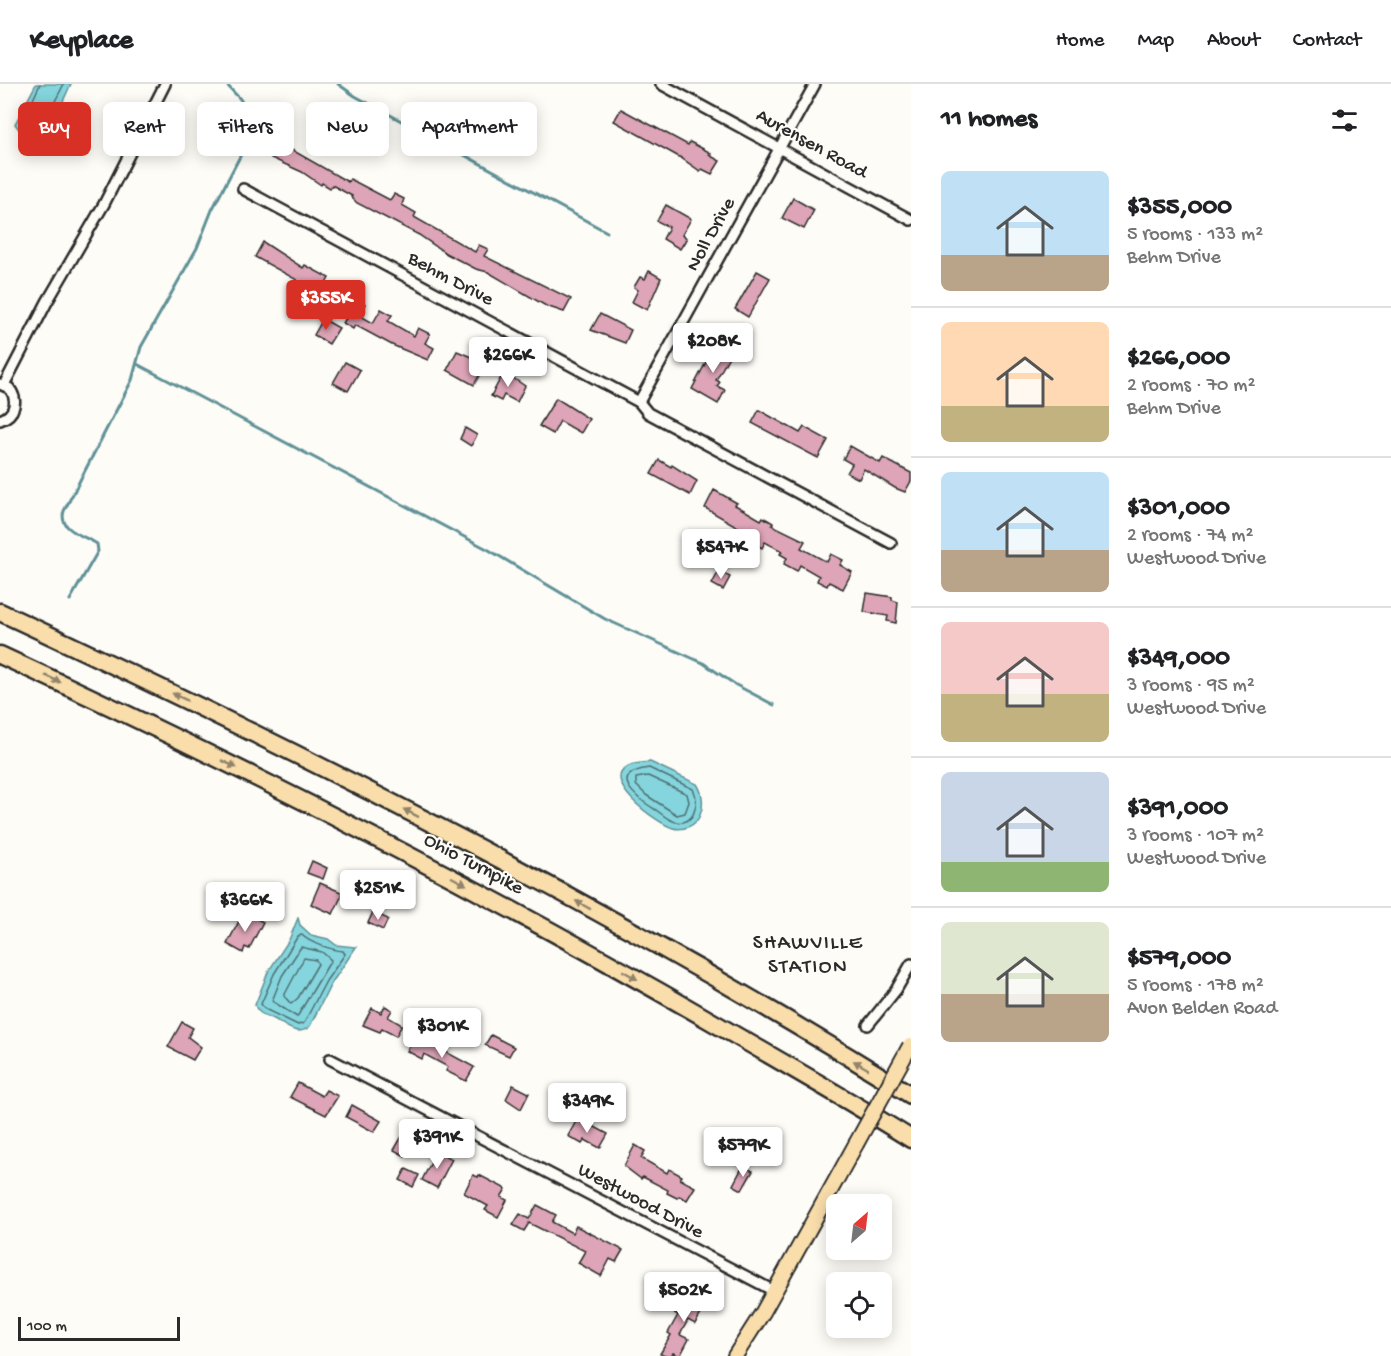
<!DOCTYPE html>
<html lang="en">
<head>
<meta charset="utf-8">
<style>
	body { margin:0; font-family:"Gochi Hand",sans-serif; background:#f6f6f6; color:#202124; height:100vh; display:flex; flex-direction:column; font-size:22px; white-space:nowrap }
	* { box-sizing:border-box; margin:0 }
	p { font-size:20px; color:#757577 }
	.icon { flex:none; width:33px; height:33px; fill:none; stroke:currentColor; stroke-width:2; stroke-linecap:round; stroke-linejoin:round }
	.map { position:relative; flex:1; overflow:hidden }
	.details { display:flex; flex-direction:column; background:#fff; width:480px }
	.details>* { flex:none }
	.top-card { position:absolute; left:18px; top:18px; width:570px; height:54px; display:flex; gap:12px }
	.needle { width:39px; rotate:28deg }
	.controls { position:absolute; left:826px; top:1110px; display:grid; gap:12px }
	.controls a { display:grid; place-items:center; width:66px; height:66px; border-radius:9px; background:#fff; box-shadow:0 3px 15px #0003; font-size:30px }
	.scale { position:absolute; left:18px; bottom:15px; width:162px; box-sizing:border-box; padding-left:6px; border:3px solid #2b2b2b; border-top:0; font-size:16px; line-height:21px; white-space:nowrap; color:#2b2b2b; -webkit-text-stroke:4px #fdfcf7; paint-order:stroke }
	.price { position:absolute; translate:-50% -51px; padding:0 14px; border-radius:6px; background:#fff; color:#222; font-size:20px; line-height:39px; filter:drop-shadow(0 2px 3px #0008) }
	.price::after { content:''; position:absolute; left:50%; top:36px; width:18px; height:14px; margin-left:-9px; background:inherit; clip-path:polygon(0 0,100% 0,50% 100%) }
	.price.on { background:#d93025; color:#fff }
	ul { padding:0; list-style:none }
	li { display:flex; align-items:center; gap:18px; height:150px; padding:0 30px }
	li+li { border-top:2px solid #e0e0e0 }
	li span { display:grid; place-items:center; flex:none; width:168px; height:120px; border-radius:9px; color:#555 }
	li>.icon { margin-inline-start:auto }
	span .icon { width:72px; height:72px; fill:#fffc; stroke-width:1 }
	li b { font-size:26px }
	h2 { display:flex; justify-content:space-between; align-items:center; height:72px; padding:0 30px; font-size:26px }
	.tag { padding:0 21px; border-radius:9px; background:#fff; box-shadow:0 3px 15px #0003; font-size:21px; line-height:54px }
	.tag.on { background:#d93025; color:#fff }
	header { display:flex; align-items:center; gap:36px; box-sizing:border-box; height:84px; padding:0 30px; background:#fff; border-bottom:2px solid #e0e0e0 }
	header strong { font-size:28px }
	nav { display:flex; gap:33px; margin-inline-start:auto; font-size:21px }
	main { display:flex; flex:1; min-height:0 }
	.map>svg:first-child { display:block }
	.water { fill:#84d5dd; stroke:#609196; stroke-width:1.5 }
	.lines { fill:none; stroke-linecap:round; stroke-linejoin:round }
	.shore { stroke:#4f6f72; stroke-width:1.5 }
	.stream { stroke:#609196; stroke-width:3 }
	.building { fill:#dda5b7; stroke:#2b2b2b; stroke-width:1.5 }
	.minor-casing { stroke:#2b2b2b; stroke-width:14 }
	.primary-casing { stroke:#2b2b2b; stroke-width:18 }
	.motorway-casing { stroke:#2b2b2b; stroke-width:21 }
	.minor { stroke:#fdfcf7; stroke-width:9 }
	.primary { stroke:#f9ddab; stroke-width:14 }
	.motorway { stroke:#f9ddab; stroke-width:16 }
	.primary-bridge-casing { stroke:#2b2b2b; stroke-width:18; stroke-linecap:butt }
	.primary-bridge { stroke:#f9ddab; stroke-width:14 }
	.oneway { fill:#92846b }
	.labels { text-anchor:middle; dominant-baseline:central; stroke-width:4.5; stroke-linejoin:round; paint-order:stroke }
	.street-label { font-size:20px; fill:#2b2b2b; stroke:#fdfcf7 }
	.neighbourhood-label { font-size:21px; letter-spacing:1.5px; fill:#2b2b2b; stroke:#fdfcf7 }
</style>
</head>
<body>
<header>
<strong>Keyplace</strong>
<nav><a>Home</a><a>Map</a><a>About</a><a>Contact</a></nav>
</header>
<main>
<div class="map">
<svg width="911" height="1272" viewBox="0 0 911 1272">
	<rect width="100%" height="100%" fill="#fdfcf7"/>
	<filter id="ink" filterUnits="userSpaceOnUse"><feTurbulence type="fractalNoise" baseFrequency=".0167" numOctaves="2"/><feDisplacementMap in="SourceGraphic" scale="12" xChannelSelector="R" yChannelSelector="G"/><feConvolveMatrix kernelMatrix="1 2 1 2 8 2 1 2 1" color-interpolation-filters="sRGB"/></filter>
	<g filter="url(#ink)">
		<g class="water">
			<path d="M36 0H71C62 18 52 48 33 58L23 51 15 40Z"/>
			<path d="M650 678 697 700C703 709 704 721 700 731 696 741 684 747 673 744 658 740 595 695 631 681 636 679 644 679 650 678Z"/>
			<path d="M298 834 300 841 311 851 328 855 336 861 356 863 331 900 310 942C298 954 285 941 274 935 266 931 258 931 255 921L268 888 289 856Z"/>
		</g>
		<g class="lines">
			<g class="shore">
				<path d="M40 0 22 40 33 50 43 40 64 0"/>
				<path d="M649 684 693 705C697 712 697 720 694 728 692 735 684 740 676 738 669 737 662 730 656 726 636 714 606 690 649 684Z"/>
				<path d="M648 692 687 710 689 718 685 729 677 731 646 711 636 701V694Z"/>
				<path d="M302 851C309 859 333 866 343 867L345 870 326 897 304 939 298 941 265 925 261 920 274 890 298 852Z"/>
				<path d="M301 863 322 868 331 876 297 933 272 917 282 892Z"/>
				<path d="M304 874 316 876 318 880 298 914 291 920 284 912Z"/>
			</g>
			<g class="stream">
				<path d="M338 0 355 12 607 148"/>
				<path d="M137 280 489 466 605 535 703 579 736 601 774 621"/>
				<path d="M70 516 98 467 97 460C83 451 58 446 64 427L132 296 141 263 197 164 212 126 248 57 252 42 248 28 240 15 226 0"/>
			</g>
		</g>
		<g class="building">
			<path d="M621 25 688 61 690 58 711 69 709 71 720 77 712 90 702 85 700 87 681 74 614 37Z"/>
			<path d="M278 36 287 41 278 58 348 98 350 95 390 116 394 110 404 115 402 121 416 129 414 133 475 168 479 161 488 165 484 172 571 215 564 228 546 222 488 188 476 185 447 170 419 151 357 119 351 113 352 112 332 101 330 104 322 99 321 101 302 88 271 74 273 71 263 66Z"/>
			<path d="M793 114 814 126 804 145 782 134Z"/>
			<path d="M666 121 691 135 682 151 687 154 680 165 663 155 669 143 657 137Z"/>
			<path d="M263 158 303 184 305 181 329 194 319 212 296 198 297 196 255 173Z"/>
			<path d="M649 187 661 194 647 226 632 218 638 206 634 203 640 193 645 195Z"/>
			<path d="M757 187 770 194 748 233 735 225Z"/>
			<path d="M343 202 356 211 354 214 365 220 359 231 373 239 381 225 392 231 388 237 414 252 418 244 430 250 425 259 434 264 428 276 392 261 355 241 353 245 343 239 350 228 333 218Z"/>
			<path d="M600 230 631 246 625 259 591 246Z"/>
			<path d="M323 235 339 244 329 260 314 251Z"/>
			<path d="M716 259 732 267 716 296 720 298 717 302 725 306 718 320 692 305Z"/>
			<path d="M457 267 486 279 474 301 447 286Z"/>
			<path d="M345 278 360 286 348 307 333 299Z"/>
			<path d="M504 288 525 302 517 318 504 311 501 317 491 312Z"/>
			<path d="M556 314 589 335 581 349 560 337 553 350 539 342Z"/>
			<path d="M759 326 800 349 804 343 828 356 818 374 752 339Z"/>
			<path d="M465 344 477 351 471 362 460 355Z"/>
			<path d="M850 362 880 379 883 374 911 389V397L905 408 895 404 864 385 859 395 847 389 852 380 843 375Z"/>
			<path d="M659 376 671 383 672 381 697 397 690 411 651 390Z"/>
			<path d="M714 406 737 419 735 421 744 426 761 436 763 433 773 439 772 441 805 457 801 464 827 478 831 470 843 476 840 481 852 488 843 505 829 498 827 502 817 497 819 492 800 481 797 487 784 480 787 474 780 470 782 467 765 458 762 464 753 459 757 454 705 424Z"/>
			<path d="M719 487 730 493 723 506 712 500Z"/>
			<path d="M867 509 892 513V516L898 518 896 539 887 537 888 532 864 528Z"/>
			<path d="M312 777 327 784 323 795 307 789Z"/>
			<path d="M320 799 343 809 333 830 311 820Z"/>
			<path d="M244 828 263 838 249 865 245 863 243 869 227 860Z"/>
			<path d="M373 828 388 835 383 846 368 839Z"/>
			<path d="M385 922 392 926 388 933 402 941 396 952 382 945 380 948 363 941 372 924 381 929Z"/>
			<path d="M182 938 193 944 188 953 201 963 193 976 168 963Z"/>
			<path d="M491 951 514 963 509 972 485 961Z"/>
			<path d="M414 955 431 964 433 961 474 983 466 997 446 987 448 983 424 970 422 975 407 967Z"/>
			<path d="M298 999 322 1012 326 1006 338 1012 326 1031 290 1013Z"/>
			<path d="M513 1001 529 1009 521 1025 506 1015Z"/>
			<path d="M352 1021 381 1037 374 1048 346 1033Z"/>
			<path d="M578 1034 608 1050 600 1064 585 1056 582 1060 568 1052Z"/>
			<path d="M404 1049 414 1054 405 1072 394 1066Z"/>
			<path d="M635 1061 645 1067 641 1074 667 1089 669 1085 682 1092 680 1095 695 1103 687 1116 679 1112 677 1114 667 1109 668 1106 643 1093 641 1095 624 1082Z"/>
			<path d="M437 1067 452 1075 437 1104 422 1096Z"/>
			<path d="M743 1082 753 1087 742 1106 733 1101Z"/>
			<path d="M406 1085 419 1091 413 1103 400 1096Z"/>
			<path d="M473 1091 478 1093 479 1091 506 1105 501 1113 507 1116 498 1133 485 1126 488 1122 464 1109Z"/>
			<path d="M537 1121 556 1131 552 1138 572 1149 576 1142 623 1166 616 1178 610 1175 601 1192 578 1179 585 1167 529 1139 524 1147 513 1141 520 1130 529 1135Z"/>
			<path d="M697 1206 711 1213 695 1240 688 1236 680 1251 689 1255 680 1272 673 1269 671 1272H665L660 1270 671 1251 668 1249 678 1231 670 1226 675 1217 688 1223Z"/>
		</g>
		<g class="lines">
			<g class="minor-casing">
				<g id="minor">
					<path d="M661 0 911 136"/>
					<path d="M243 105 639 318 648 329 891 459"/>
					<path d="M0 300 9 304C19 316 15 331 0 336"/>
					<path d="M4 301 47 218 104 120 165 0"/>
					<path d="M639 318 815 0"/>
					<path d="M868 941 896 906 911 880"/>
					<path d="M330 975 774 1207"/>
				</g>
			</g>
			<g class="primary-casing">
				<path id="primary" d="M735 1272 763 1228 856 1060"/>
			</g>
			<g class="motorway-casing">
				<g id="motorway">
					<path d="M0 528C312 673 619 829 911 1011"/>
					<path d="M0 571C244 683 482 805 714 939 780 977 847 1015 911 1055"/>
				</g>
			</g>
			<use href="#minor" class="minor"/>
			<use href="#primary" class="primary"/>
			<use href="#motorway" class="motorway"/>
			<g class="primary-bridge-casing">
				<path id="primary-bridge" d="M856 1060 910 962"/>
			</g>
			<use href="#primary-bridge" class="primary-bridge"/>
		</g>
		<defs><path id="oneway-solid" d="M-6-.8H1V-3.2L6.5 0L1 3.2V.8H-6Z" transform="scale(1.5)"/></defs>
		<g class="oneway">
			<use href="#oneway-solid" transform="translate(53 595) rotate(25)"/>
			<use href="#oneway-solid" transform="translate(180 613) rotate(-154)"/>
			<use href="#oneway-solid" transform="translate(229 680) rotate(26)"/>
			<use href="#oneway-solid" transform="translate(411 729) rotate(-153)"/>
			<use href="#oneway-solid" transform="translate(459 797) rotate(28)"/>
			<use href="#oneway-solid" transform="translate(583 821) rotate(-151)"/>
			<use href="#oneway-solid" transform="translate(630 891) rotate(30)"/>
			<use href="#oneway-solid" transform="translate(861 981) rotate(-150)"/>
		</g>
	</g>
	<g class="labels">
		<g class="street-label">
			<text transform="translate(811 61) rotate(29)">Aurensen Road</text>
			<text transform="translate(712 151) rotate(-61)">Noll Drive</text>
			<text transform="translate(450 196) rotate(28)">Behm Drive</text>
			<text transform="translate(473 781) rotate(28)">Ohio Turnpike</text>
			<text transform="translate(640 1118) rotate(28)">Westwood Drive</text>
		</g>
		<g class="neighbourhood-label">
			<text x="808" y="860">SHAWVILLE<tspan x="808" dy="24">STATION</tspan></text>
		</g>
	</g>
</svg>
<div class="controls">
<a><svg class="needle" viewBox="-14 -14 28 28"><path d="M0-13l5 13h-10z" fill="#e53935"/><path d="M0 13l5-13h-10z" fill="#757577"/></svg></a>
<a><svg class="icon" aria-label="locate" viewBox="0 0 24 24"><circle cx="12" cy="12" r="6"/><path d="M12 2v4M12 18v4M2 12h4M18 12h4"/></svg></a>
</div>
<div class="scale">100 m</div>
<b class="price on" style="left:326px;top:247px">$355K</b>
<b class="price" style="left:713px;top:290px">$208K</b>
<b class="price" style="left:508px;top:304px">$266K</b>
<b class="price" style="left:721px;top:496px">$547K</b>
<b class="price" style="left:378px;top:837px">$251K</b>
<b class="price" style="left:245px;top:849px">$366K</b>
<b class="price" style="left:442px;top:975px">$301K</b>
<b class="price" style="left:587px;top:1050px">$349K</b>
<b class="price" style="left:437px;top:1086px">$391K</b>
<b class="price" style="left:743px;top:1094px">$579K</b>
<b class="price" style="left:684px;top:1239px">$502K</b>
<div class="top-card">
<a class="tag on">Buy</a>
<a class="tag">Rent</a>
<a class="tag">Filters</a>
<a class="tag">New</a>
<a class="tag">Apartment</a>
</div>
</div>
<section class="details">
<h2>11 homes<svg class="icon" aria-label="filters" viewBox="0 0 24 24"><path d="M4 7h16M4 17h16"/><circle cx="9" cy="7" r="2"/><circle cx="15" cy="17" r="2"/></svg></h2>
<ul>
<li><span style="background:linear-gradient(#bfe0f5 70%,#b9a48a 0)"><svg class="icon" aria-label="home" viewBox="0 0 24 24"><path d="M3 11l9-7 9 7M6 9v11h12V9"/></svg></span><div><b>$355,000</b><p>5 rooms · 133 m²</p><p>Behm Drive</p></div></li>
<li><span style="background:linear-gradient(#ffd9b3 70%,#c2b280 0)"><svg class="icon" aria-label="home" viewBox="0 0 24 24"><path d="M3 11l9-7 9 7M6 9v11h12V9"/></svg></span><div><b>$266,000</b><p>2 rooms · 70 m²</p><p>Behm Drive</p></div></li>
<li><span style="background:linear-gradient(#bfe0f5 65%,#b9a48a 0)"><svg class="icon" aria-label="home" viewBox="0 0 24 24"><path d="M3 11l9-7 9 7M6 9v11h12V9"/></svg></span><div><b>$301,000</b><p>2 rooms · 74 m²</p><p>Westwood Drive</p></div></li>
<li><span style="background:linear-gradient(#f6c9c9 60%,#c2b280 0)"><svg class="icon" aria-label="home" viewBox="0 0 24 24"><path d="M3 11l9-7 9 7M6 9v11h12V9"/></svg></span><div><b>$349,000</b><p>3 rooms · 95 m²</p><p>Westwood Drive</p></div></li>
<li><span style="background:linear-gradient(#c9d6e8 75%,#8fb573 0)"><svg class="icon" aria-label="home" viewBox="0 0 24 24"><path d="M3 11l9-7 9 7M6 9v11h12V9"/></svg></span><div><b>$391,000</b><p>3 rooms · 107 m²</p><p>Westwood Drive</p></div></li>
<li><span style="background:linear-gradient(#dfe7d0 60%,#b9a48a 0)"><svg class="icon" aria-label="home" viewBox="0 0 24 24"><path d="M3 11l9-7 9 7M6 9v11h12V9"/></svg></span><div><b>$579,000</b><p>5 rooms · 178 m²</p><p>Avon Belden Road</p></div></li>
</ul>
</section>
</main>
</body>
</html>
